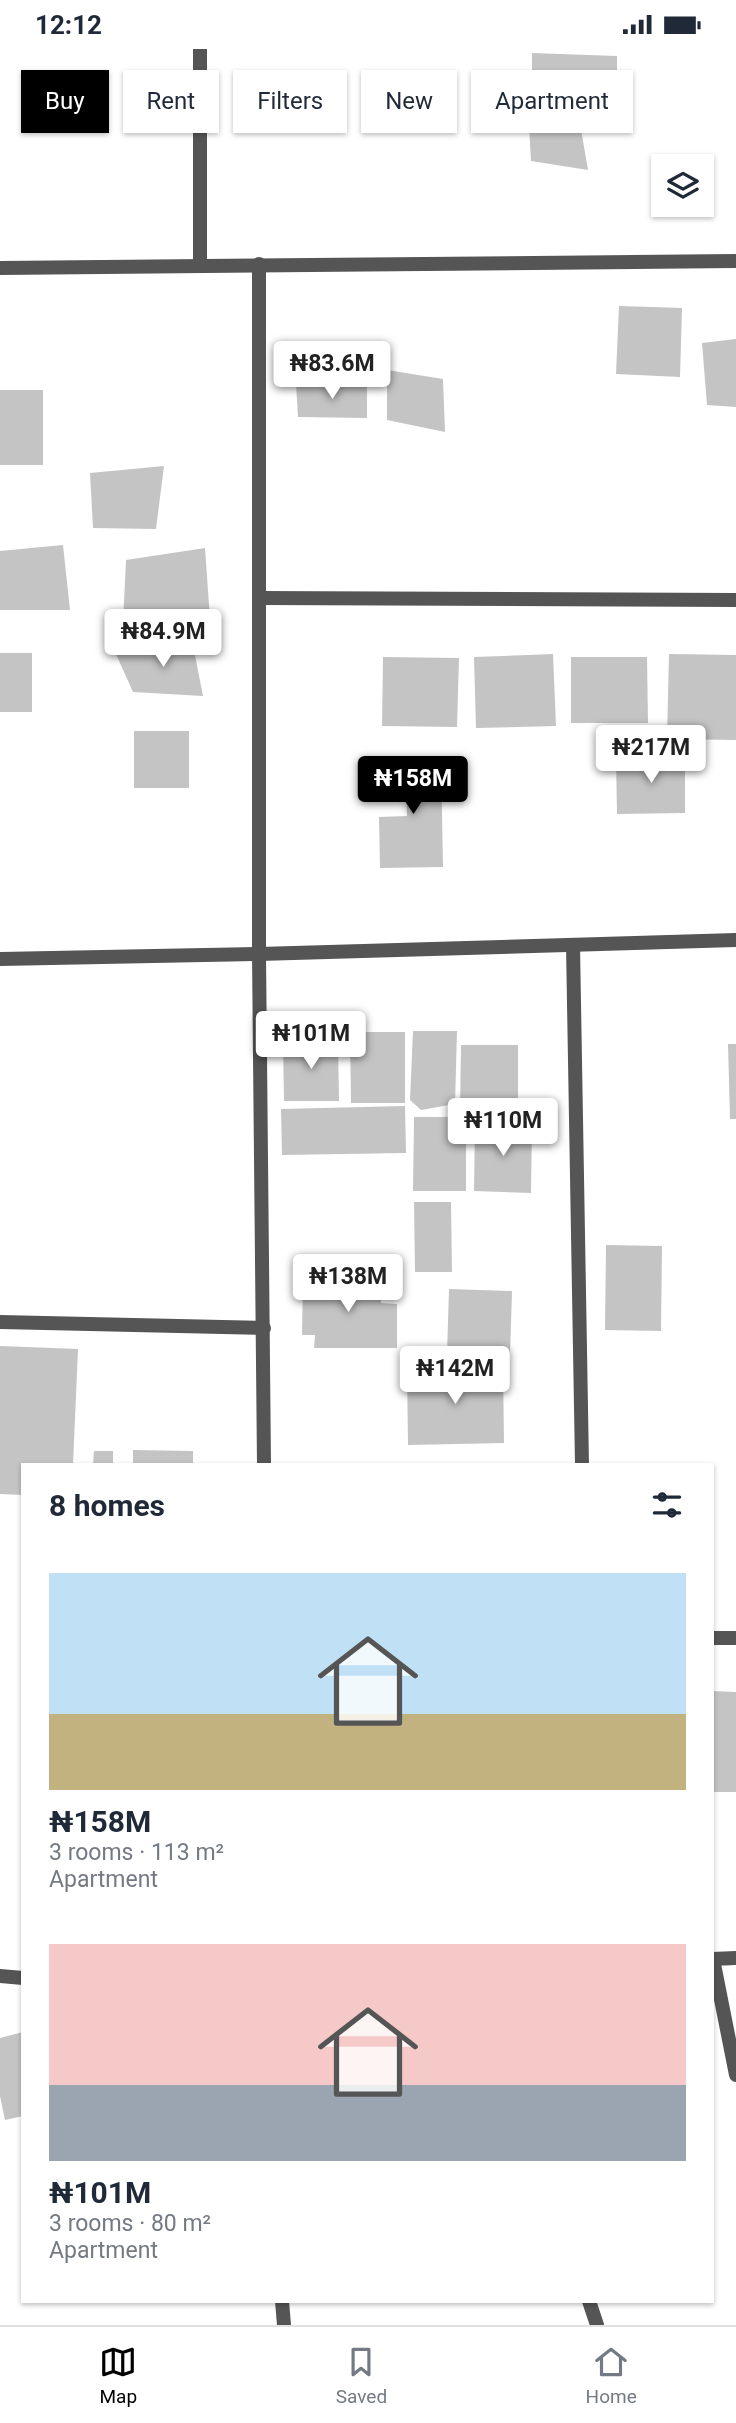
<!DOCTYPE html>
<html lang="en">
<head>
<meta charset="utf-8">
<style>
	body { margin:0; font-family:Roboto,sans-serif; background:#f6f6f7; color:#1f2937; height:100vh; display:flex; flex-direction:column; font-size:26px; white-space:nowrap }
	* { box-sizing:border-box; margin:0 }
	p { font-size:23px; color:#747a83 }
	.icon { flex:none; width:38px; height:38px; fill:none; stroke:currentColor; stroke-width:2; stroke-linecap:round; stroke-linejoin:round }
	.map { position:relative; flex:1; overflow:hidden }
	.side { position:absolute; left:21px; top:1414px; width:693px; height:840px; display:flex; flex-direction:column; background:#fff; border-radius:0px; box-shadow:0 2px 5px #0004 }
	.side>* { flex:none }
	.top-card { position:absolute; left:21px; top:21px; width:695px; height:63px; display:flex; gap:14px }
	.controls { position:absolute; left:651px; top:105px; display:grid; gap:14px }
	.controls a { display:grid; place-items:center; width:63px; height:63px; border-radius:0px; background:#fff; box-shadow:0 2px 5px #0004; font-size:35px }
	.price { position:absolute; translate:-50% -60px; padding:0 16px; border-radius:7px; background:#fff; color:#222; font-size:23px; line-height:46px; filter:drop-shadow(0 2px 4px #0008) }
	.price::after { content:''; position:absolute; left:50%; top:42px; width:21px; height:16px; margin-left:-10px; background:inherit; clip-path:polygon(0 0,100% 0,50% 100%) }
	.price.active { background:#000; color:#fff }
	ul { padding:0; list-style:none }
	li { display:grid; align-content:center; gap:14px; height:371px; padding:0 28px }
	li span { display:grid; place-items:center; height:217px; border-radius:0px; color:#555 }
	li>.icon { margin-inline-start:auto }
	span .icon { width:126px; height:126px; fill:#fffc; stroke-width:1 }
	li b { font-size:30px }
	h2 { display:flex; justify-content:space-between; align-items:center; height:84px; padding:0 28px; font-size:30px }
	.pill { padding:0 24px; border-radius:0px; background:#fff; box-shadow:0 2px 5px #0004; font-size:24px; line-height:63px }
	.pill.active { background:#000; color:#fff }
	.status { display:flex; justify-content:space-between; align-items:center; height:49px; padding:0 35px; background:#fff; direction:ltr }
	.status svg { height:19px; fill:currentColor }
	.menu { display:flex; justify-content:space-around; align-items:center; height:98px; border-top:2px solid #e0e1e3; background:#fff; font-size:19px; color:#747a83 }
	.menu a { display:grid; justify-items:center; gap:4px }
	.menu .active { color:#000 }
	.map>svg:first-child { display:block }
	.building { fill:#c4c4c4 }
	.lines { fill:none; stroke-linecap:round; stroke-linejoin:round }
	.minor { stroke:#555; stroke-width:14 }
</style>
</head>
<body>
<div class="status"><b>12:12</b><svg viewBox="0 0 49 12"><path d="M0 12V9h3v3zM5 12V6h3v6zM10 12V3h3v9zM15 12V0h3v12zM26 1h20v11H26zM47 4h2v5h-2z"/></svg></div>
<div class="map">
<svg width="736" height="2276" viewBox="0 0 736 2276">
	<rect width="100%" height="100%" fill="#fff"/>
	<g class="building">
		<path d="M532 4 617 7V41L532 35Z"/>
		<path d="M577 57 588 121 531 112 528 59Z"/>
		<path d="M619 257 682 259 680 328 616 325Z"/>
		<path d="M736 290V358L707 356 702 294Z"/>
		<path d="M387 321 443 330 445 383 387 371Z"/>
		<path d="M296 334 367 336V369L298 368Z"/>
		<rect x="0" y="341" width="43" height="75"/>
		<path d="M164 417 156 480 93 479 90 424Z"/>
		<path d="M63 496 70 561H0V502Z"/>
		<path d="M205 499 210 570 123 574 126 511Z"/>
		<path d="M192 591 203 647 133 643 115 603Z"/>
		<rect x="0" y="604" width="32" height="59"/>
		<path d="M553 605 556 677 476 679 474 608Z"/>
		<path d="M669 605 736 606V691L667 690Z"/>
		<path d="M383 608 459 609 457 678 382 677Z"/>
		<path d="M571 608H647L648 674H571Z"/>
		<rect x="134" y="682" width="55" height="57"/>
		<path d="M685 707V764L617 765 616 708Z"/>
		<path d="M441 712 443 818 380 819 379 768 407 767 406 739 378 740V713Z"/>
		<path d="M413 982H457L455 1055 421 1061 410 1051Z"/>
		<path d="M350 983H405V1054H351Z"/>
		<path d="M283 992H338L339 1052H284Z"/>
		<path d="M728 995H736V1070H730Z"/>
		<path d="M461 996H518V1062L460 1061Z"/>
		<path d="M405 1057 406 1104 282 1106 281 1060Z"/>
		<path d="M414 1068H466V1142H413Z"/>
		<path d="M475 1075 532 1076 531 1144 474 1142Z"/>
		<path d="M414 1153H451L452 1223H415Z"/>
		<path d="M606 1196 662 1197 661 1282 605 1281Z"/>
		<path d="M303 1230 382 1231 381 1254 397 1255V1299H314L315 1286H302Z"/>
		<path d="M449 1240 512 1242 510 1306 447 1304Z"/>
		<path d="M0 1297 78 1300 73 1416H23V1446L0 1445Z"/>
		<path d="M503 1318 504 1394 408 1396 407 1319Z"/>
		<path d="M133 1401 193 1402V1416H133Z"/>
		<path d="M94 1402H113V1416H93Z"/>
		<path d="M712 1642 736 1643V1743H712Z"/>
		<path d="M23 1983V2067L5 2071 0 2047V1989Z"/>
	</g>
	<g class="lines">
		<g class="minor">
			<path d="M200 0V216"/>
			<path d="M259 215V905L264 1416"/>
			<path d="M0 219 736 212"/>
			<path d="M259 549 736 551"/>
			<path d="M573 896 582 1416"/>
			<path d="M0 910 259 905 736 891"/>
			<path d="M0 1273 264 1279"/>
			<path d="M712 1589H736"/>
			<path d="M712 1910 736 1909"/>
			<path d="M713 1910 736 2026"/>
			<path d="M0 1927 23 1929"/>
			<path d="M282 2252 284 2276"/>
			<path d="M589 2252 597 2276"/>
		</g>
	</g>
</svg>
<div class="controls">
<a><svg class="icon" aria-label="layers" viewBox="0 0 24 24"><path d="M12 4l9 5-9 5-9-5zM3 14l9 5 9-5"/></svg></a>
</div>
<b class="price" style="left:332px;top:352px">₦83.6M</b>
<b class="price" style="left:163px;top:620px">₦84.9M</b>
<b class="price" style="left:651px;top:736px">₦217M</b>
<b class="price active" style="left:413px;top:767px">₦158M</b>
<b class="price" style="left:311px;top:1022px">₦101M</b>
<b class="price" style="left:503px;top:1109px">₦110M</b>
<b class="price" style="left:348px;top:1265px">₦138M</b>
<b class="price" style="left:455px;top:1357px">₦142M</b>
<div class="top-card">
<a class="pill active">Buy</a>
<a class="pill">Rent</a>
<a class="pill">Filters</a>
<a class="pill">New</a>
<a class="pill">Apartment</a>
</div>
<section class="side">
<h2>8 homes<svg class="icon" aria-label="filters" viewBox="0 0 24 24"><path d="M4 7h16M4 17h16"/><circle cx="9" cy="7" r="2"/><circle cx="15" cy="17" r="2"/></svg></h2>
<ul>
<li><span style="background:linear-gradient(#bfe0f5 65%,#c2b280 0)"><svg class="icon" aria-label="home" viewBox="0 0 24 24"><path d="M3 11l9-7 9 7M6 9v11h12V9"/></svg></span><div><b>₦158M</b><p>3 rooms · 113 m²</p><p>Apartment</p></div></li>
<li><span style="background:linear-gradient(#f6c9c9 65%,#9aa5b1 0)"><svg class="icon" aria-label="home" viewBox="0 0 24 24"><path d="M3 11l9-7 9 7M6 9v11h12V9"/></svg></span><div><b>₦101M</b><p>3 rooms · 80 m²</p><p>Apartment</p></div></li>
</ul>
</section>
</div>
<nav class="menu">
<a class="active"><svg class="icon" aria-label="map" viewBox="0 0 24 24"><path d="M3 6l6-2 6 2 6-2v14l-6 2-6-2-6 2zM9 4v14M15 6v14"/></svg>Map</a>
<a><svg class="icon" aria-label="saved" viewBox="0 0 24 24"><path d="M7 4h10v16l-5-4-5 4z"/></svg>Saved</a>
<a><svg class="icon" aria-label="home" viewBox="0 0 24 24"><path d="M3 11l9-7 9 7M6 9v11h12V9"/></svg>Home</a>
</nav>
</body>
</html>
